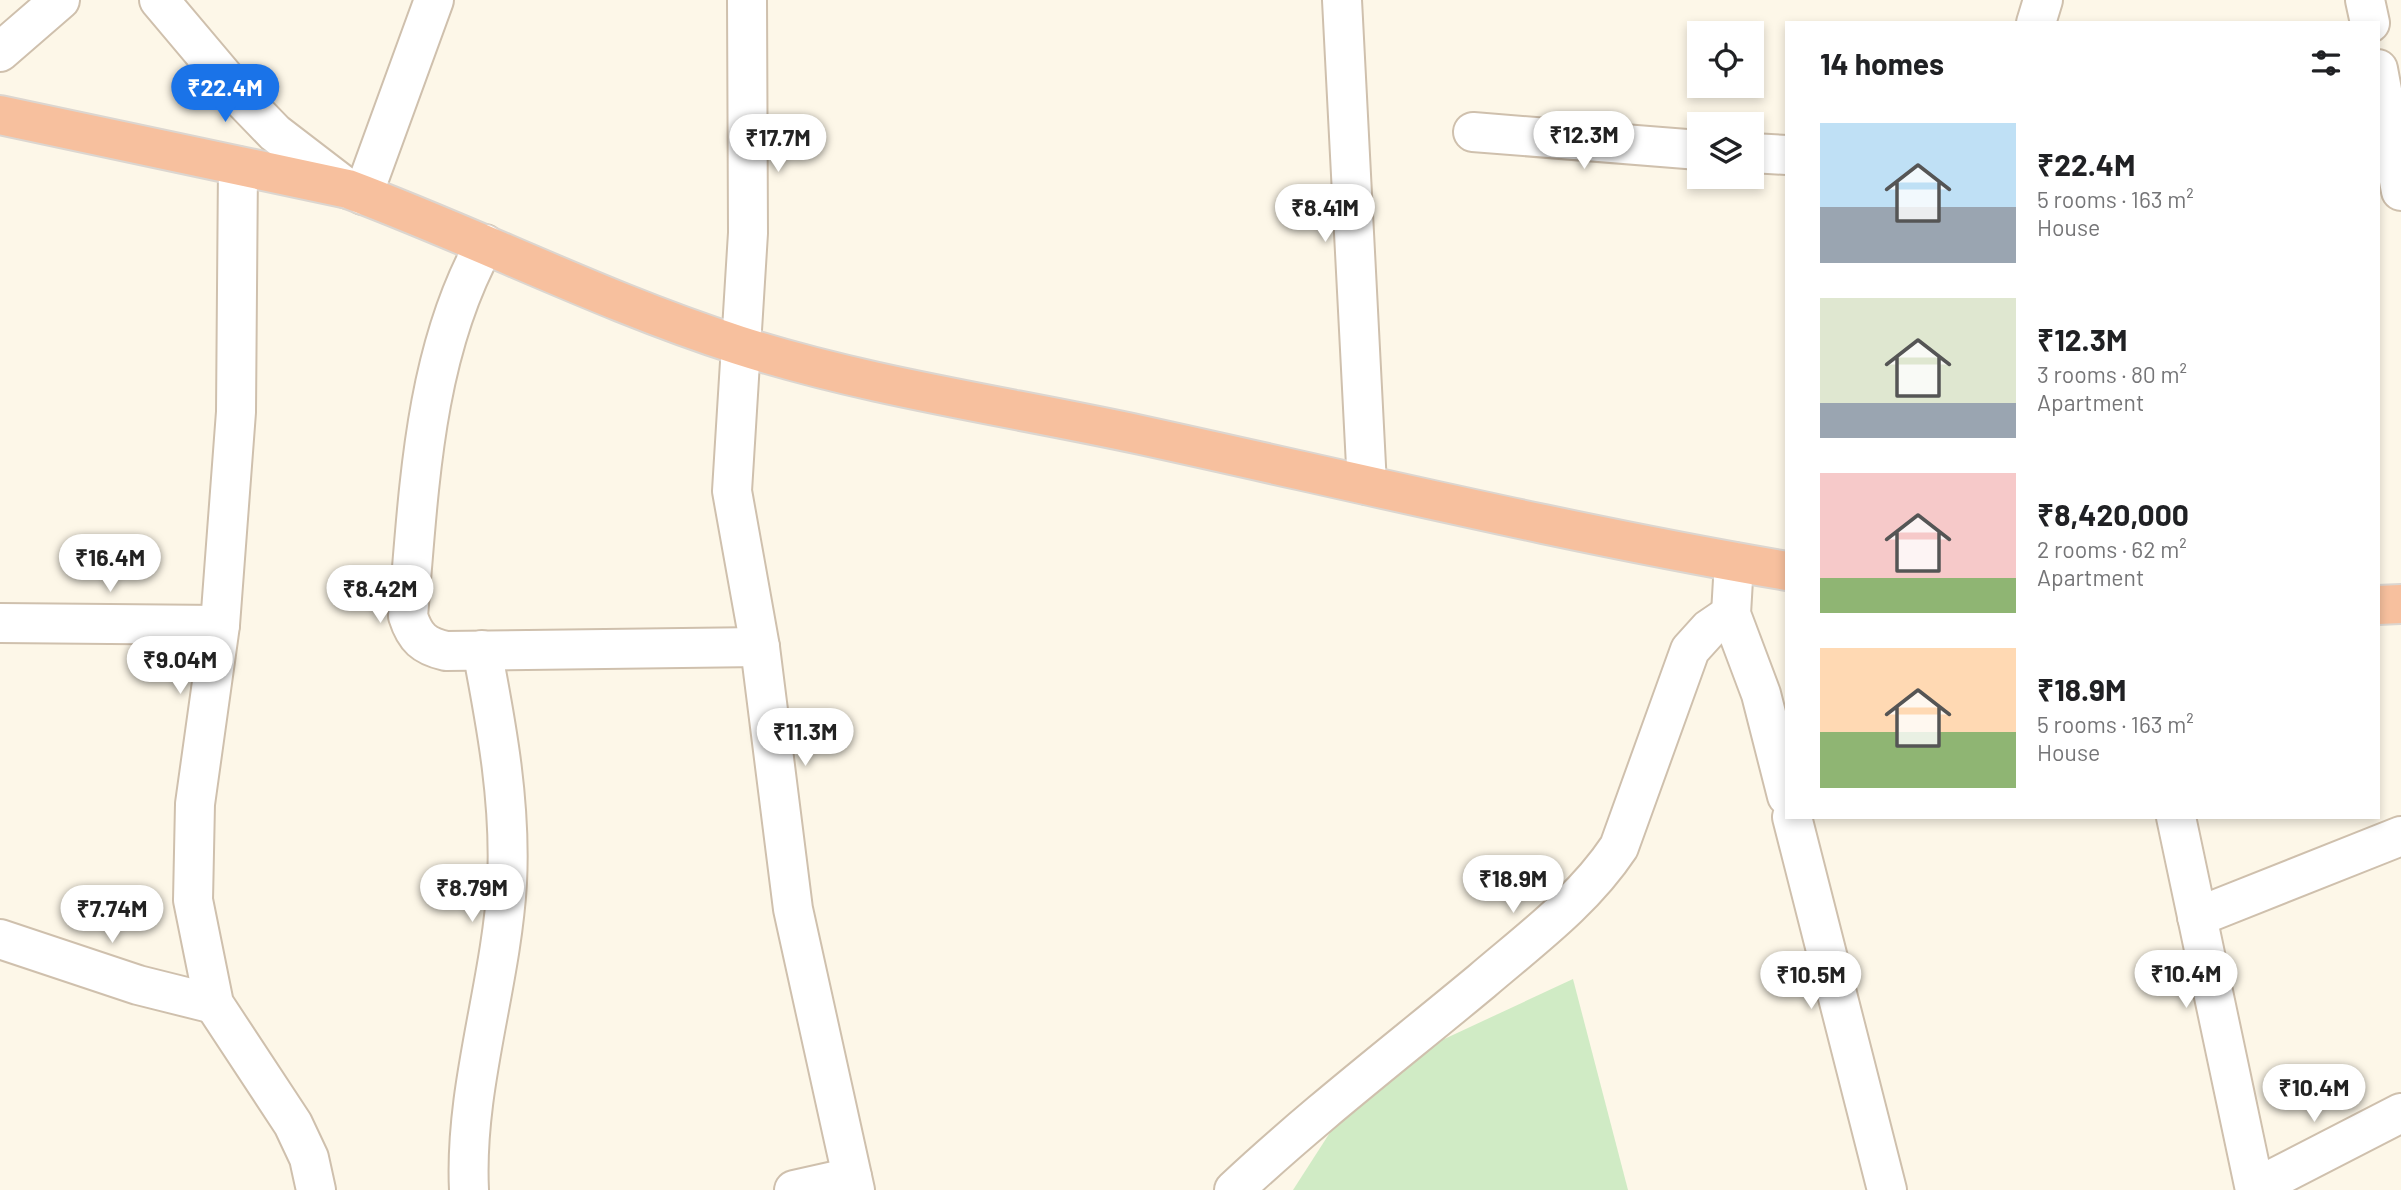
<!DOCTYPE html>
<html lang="en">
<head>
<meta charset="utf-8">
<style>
	body { margin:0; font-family:Barlow,sans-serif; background:#f6f6f6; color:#202124; height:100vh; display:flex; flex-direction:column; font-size:26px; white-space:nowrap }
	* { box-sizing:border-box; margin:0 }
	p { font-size:23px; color:#757577 }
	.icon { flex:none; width:38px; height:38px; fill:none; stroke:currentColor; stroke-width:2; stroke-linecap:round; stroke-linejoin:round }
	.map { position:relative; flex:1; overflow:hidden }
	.details { position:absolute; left:1785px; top:21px; width:595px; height:798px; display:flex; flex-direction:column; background:#fff; border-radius:0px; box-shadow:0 4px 10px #0003 }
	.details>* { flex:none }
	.controls { position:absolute; left:1687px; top:21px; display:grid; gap:14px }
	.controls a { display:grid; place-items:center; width:77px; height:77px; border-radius:0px; background:#fff; box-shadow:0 4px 10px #0003; font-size:35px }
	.price { position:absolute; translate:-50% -60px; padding:0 16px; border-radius:24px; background:#fff; color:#222; font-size:23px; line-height:46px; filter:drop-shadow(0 2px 4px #0008) }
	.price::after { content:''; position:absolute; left:50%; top:42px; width:21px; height:16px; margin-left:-10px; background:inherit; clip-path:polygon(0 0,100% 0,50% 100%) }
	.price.active { background:#1a73e8; color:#fff }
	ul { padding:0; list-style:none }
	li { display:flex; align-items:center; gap:21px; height:175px; padding:0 35px }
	li span { display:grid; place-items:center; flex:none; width:196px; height:140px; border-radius:0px; color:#555 }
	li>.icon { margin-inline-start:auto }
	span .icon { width:84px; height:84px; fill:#fffc; stroke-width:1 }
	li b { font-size:30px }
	h2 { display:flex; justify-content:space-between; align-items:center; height:84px; padding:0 35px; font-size:30px }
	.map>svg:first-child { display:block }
	.green { fill:#d0ebc5 }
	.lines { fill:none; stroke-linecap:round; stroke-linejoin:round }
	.minor-casing { stroke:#cfc0ad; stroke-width:42 }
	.highway-casing { stroke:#dcd6d0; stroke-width:42 }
	.minor { stroke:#fff; stroke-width:38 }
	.highway { stroke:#f7c09e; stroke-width:38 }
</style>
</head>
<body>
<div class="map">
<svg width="2401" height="1190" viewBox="0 0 2401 1190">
	<rect width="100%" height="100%" fill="#fdf7e8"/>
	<path class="green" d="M1573 979 1628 1190H1293L1367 1075Z"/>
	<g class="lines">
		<g class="minor-casing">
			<g id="minor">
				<path d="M159 0 245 102 275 133 348 189"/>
				<path d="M747 0 748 233 732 491 760 647 793 909 855 1190"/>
				<path d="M1342 0 1367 485"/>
				<path d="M2365 0 2370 23"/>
				<path d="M2036 23 2043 0"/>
				<path d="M0 52 60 0"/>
				<path d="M2378 69 2401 191"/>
				<path d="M1473 132 1699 150"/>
				<path d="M1752 153 1787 155"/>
				<path d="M238 166 236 412 220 625 195 804 193 900 214 1004 293 1124 309 1158 316 1190"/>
				<path d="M363 195 434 0"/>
				<path d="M485 244C423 356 419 491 408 616 415 638 424 646 446 651L760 647"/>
				<path d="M1734 562 1731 614 1761 694 1787 796"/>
				<path d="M0 623 220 625"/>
				<path d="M1792 817 1887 1190"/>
				<path d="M2176 817 2255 1190"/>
				<path d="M2197 917 2401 836"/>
				<path d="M0 939 138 985 214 1004"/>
				<path d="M2255 1188 2401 1113"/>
				<path d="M469 1190C464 1087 501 986 507 883 511 804 497 728 482 650"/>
				<path d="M794 1190 852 1177"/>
				<path d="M1234 1190C1313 1116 1399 1050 1482 981 1531 939 1583 901 1619 847L1690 650 1709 629 1731 614"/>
			</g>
		</g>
		<g class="highway-casing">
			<g id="highway">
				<path d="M0 115 348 189C479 238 604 302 738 345 869 387 1007 406 1141 435 1356 482 1570 534 1787 571"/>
				<path d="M2378 605 2401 604"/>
			</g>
		</g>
		<use href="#minor" class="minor"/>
		<use href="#highway" class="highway"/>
	</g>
</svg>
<div class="controls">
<a><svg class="icon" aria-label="locate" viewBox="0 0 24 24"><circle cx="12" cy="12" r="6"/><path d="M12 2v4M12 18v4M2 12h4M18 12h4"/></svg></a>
<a><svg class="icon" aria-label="layers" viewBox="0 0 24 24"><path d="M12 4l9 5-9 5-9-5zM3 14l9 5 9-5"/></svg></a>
</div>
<b class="price active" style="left:225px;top:124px">₹22.4M</b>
<b class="price" style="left:1584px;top:171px">₹12.3M</b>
<b class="price" style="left:778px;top:174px">₹17.7M</b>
<b class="price" style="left:1325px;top:244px">₹8.41M</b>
<b class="price" style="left:110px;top:594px">₹16.4M</b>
<b class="price" style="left:380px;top:625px">₹8.42M</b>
<b class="price" style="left:180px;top:696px">₹9.04M</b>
<b class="price" style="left:805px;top:768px">₹11.3M</b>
<b class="price" style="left:1513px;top:915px">₹18.9M</b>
<b class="price" style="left:472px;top:924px">₹8.79M</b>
<b class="price" style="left:112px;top:945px">₹7.74M</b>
<b class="price" style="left:2186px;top:1010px">₹10.4M</b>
<b class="price" style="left:1811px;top:1011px">₹10.5M</b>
<b class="price" style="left:2314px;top:1124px">₹10.4M</b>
<section class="details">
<h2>14 homes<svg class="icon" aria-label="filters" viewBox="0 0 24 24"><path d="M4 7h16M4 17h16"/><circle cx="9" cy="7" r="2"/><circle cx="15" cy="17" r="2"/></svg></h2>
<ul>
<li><span style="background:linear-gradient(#bfe0f5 60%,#9aa5b1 0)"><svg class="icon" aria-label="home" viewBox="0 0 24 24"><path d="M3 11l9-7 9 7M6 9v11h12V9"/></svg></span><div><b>₹22.4M</b><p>5 rooms · 163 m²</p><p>House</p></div></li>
<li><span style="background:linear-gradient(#dfe7d0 75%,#9aa5b1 0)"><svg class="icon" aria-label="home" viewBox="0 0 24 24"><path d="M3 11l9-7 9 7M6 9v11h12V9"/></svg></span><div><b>₹12.3M</b><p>3 rooms · 80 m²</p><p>Apartment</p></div></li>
<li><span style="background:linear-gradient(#f6c9c9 75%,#8fb573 0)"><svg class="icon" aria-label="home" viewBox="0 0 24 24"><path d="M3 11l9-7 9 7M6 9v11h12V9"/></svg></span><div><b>₹8,420,000</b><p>2 rooms · 62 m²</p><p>Apartment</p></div></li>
<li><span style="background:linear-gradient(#ffd9b3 60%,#8fb573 0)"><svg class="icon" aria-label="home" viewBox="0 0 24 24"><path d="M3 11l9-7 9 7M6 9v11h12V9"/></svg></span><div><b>₹18.9M</b><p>5 rooms · 163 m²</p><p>House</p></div></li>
</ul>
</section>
</div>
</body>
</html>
